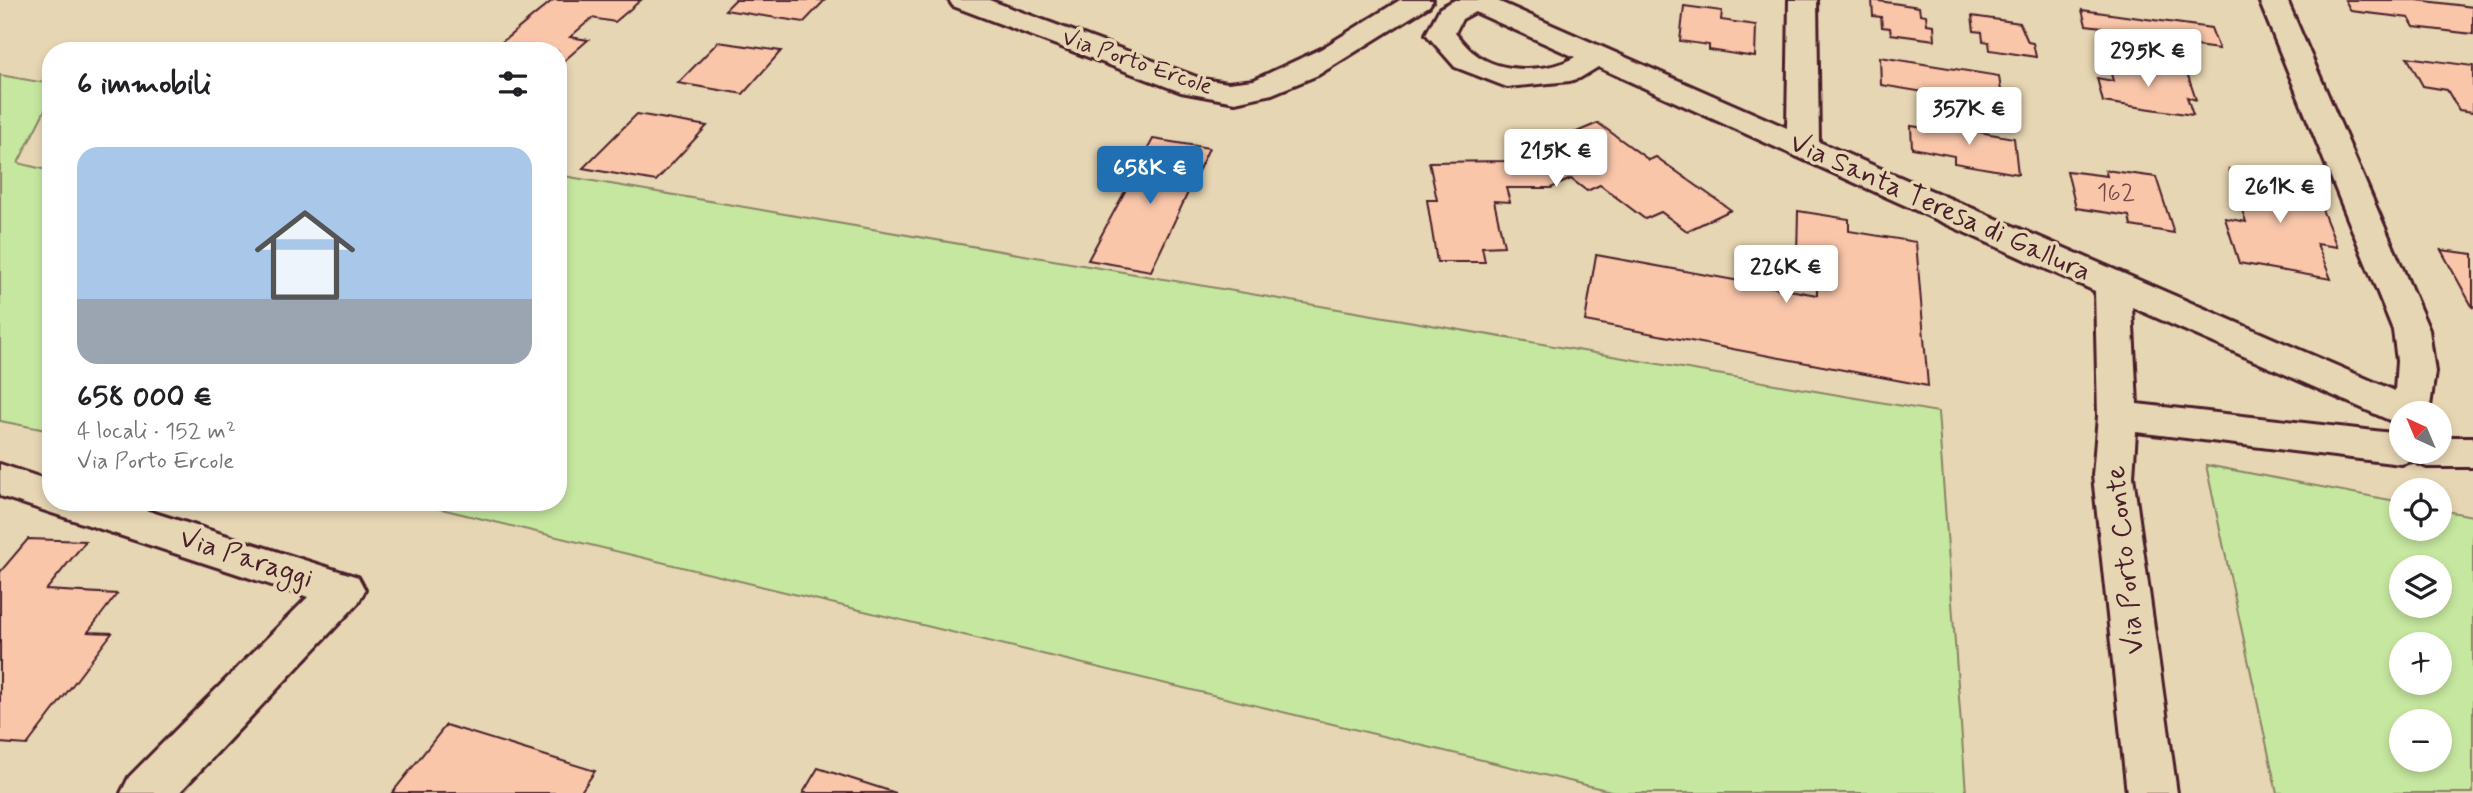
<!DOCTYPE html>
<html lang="it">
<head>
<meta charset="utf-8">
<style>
	body { margin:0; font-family:Mynerve,sans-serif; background:#f2f2f2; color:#202124; height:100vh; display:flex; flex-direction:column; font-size:26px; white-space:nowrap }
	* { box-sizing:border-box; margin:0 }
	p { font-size:23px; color:#757577 }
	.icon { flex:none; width:38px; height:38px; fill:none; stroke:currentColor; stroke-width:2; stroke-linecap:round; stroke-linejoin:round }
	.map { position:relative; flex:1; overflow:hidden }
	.sheet { position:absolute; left:42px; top:42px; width:525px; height:469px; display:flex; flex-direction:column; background:#fff; border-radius:28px; box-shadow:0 4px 10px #0003 }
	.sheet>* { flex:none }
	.needle { width:46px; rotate:316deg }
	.buttons { position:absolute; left:2389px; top:401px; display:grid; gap:14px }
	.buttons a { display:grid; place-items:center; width:63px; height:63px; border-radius:50%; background:#fff; box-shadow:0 4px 10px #0003; font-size:35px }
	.price { position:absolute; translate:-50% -60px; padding:0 16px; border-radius:7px; background:#fff; color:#222; font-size:23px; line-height:46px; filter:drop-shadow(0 2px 4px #0008) }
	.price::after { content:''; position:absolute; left:50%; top:42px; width:21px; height:16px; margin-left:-10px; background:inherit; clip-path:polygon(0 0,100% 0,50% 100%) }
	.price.active { background:#1f6fb2; color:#fff }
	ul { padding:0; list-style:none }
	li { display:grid; align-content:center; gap:14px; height:371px; padding:0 35px }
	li+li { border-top:2px solid #e0e0e0 }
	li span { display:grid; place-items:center; height:217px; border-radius:21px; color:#555 }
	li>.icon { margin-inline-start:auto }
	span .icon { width:126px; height:126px; fill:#fffc; stroke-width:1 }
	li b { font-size:30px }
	h2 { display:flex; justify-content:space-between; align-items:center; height:84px; padding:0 35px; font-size:30px }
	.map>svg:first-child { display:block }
	.green { fill:#c6e79f; stroke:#888365; stroke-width:2; fill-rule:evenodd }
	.building { fill:#f9c6aa; stroke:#4a1f2b; stroke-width:2 }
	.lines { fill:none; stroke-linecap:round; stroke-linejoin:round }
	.minor-casing { stroke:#4a1f2b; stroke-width:6 }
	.minor { fill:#e7d6b3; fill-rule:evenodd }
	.labels { text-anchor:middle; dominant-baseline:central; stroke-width:7; stroke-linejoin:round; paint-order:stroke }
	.far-street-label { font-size:23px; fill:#4a1f2b; stroke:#e7d6b3 }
	.number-label { font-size:24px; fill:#76494b }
	.street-label { font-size:28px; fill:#4a1f2b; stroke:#e7d6b3 }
</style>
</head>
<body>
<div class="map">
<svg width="2473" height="793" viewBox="0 0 2473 793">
	<rect width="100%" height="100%" fill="#e7d6b3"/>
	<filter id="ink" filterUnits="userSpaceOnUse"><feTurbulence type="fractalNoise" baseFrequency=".0143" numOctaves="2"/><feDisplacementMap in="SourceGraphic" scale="14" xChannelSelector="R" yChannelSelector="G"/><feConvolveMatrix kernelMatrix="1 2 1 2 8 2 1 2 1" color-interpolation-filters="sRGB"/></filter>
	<g filter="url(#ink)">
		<g class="green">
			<path d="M0 75 51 84V98L18 163 51 171V431L0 421Z"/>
			<path d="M558 175 1938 412 1966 793H1619L412 502H558Z"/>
			<path d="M2206 465 2401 502V528H2440V510L2473 516V793H2277ZM2401 567H2440V606H2401ZM2401 644H2440V682H2401ZM2401 721H2440V760H2401Z"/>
		</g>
		<g class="building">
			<path d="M553 0H641L615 22 592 18 570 37 588 40 558 66V51H491Z"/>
			<path d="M735 0H825L804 22 725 10Z"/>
			<path d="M1872 0 1919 7 1920 14 1926 15 1927 24 1934 25 1935 40 1891 34 1890 28 1882 27 1881 17 1873 16Z"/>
			<path d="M2345 0H2417L2473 7V34L2414 27 2409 18 2351 11Z"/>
			<path d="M1684 6 1722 11 1721 20 1756 25 1755 57 1709 50V45L1680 41Z"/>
			<path d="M2082 10 2211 28 2219 49 2165 42 2167 46 2105 38 2102 27 2086 25Z"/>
			<path d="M1972 16 2020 23 2028 42 2033 43 2036 57 1990 50 1989 42 1983 41 1982 32 1974 31Z"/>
			<path d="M718 42 781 51 743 94 678 83Z"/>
			<path d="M1880 57 1999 76 2003 105 1881 85Z"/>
			<path d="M2407 57 2473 66V112L2459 110 2447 90 2423 86Z"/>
			<path d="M2108 62 2187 73 2196 100 2187 97 2193 115 2103 102 2097 78 2113 81Z"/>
			<path d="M637 114 707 126 656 181 583 168Z"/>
			<path d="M1598 123 1649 160 1656 157 1731 210 1687 231 1661 212 1645 219 1600 185 1587 191 1571 179 1551 188H1506L1510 202 1494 201 1504 246 1482 247 1485 262H1437L1427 200H1437L1429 162 1508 161Z"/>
			<path d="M1938 125 2014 138 2018 174 1954 163V156L1912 148 1911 126 1938 130Z"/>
			<path d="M1153 139 1209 148 1151 271 1088 260Z"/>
			<path d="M2229 169 2311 182 2337 247 2317 244 2331 279 2239 263 2225 218 2246 222Z"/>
			<path d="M2105 170 2156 177 2174 233 2131 226 2129 216 2076 208 2067 171 2107 176Z"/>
			<path d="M1798 211 1849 219V231L1916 242 1928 386 1585 321 1596 255 1817 295V259L1797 255Z"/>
			<path d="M2441 250 2473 254V308Z"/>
			<path d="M28 539 86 541 46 590 117 594 88 632 112 633 27 745 0 743V572Z"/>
			<path d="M446 725 595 771 580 793H392Z"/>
			<path d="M818 768 896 793H803Z"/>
		</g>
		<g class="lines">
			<g class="minor-casing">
				<g id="minor">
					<path d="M949 0H989L1202 79 1228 83 1254 80 1321 49 1400 0H1433L1429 6 1318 75 1272 94 1235 102 1181 92 953 6Z"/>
					<path d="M1455 0H1495L1787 128 1789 0H1817L1819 142 2395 391 2397 361 2393 330 2259 0H2287L2429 330 2435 372 2429 413H2401V424L2396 423 2132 307 2137 404 2401 434V452H2440V437H2473V467H2427L2412 461 2401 464 2136 432 2133 476 2177 793H2127L2093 476 2098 416 2095 291 1598 67 1580 78 1570 81 1507 87 1455 67 1426 34 1440 8ZM1475 12 1575 57C1548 73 1499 74 1474 53 1467 48 1461 40 1455 33L1462 19Z"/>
					<path d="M0 464 51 481V502H120L358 577 365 590 358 603 179 793H121L129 777 308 597 0 496Z"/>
				</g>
			</g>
			<use href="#minor" class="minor"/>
		</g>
	</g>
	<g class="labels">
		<g class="far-street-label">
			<text transform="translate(1137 63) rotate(19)">Via Porto Ercole</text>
		</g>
		<g class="number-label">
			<text x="2116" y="193">162</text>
		</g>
		<g class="street-label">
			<text transform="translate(1940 208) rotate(24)">Via Santa Teresa di Gallura</text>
			<text transform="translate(246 559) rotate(18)">Via Paraggi</text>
			<text transform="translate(2126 560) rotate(-96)">Via Porto Conte</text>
		</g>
	</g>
</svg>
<div class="buttons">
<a><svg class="needle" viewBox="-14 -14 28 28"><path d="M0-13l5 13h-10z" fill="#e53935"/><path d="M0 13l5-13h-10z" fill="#757577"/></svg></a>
<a><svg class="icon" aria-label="locate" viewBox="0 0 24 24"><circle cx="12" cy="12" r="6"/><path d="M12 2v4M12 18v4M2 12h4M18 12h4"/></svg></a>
<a><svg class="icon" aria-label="layers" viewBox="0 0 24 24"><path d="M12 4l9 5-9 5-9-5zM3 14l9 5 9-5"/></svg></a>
<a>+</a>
<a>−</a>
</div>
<b class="price" style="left:2148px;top:89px">295K €</b>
<b class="price" style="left:1969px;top:147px">357K €</b>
<b class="price" style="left:1556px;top:189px">215K €</b>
<b class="price active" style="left:1150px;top:206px">658K €</b>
<b class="price" style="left:2280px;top:225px">261K €</b>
<b class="price" style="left:1786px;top:305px">226K €</b>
<section class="sheet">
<h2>6 immobili<svg class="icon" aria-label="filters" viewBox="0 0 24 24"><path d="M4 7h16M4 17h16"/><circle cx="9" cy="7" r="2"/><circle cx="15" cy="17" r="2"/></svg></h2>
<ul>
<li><span style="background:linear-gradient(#a9c7e8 70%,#9aa5b1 0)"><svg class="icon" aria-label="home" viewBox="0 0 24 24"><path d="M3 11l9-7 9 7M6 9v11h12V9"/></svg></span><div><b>658 000 €</b><p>4 locali · 152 m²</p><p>Via Porto Ercole</p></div></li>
</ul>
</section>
</div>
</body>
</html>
